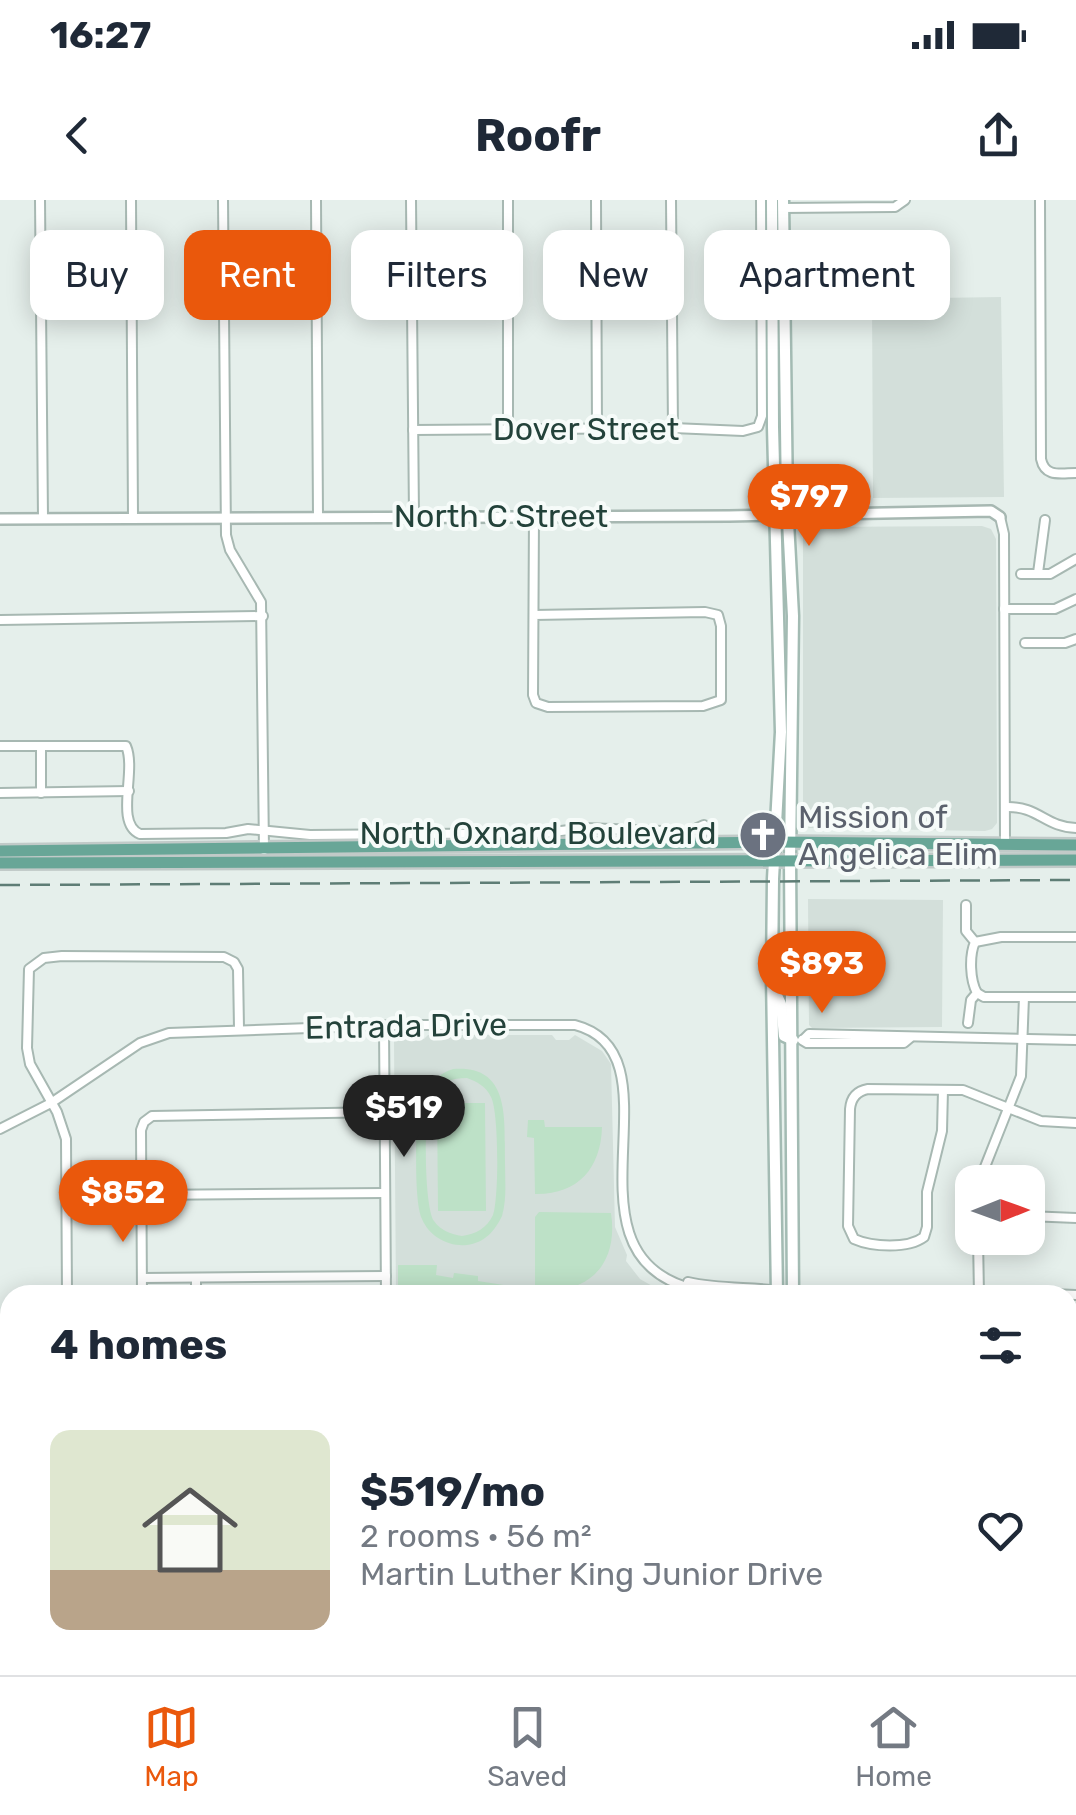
<!DOCTYPE html>
<html lang="en">
<head>
<meta charset="utf-8">
<style>
	body { margin:0; font-family:Rubik,sans-serif; background:#f2f2f3; color:#1f2937; height:100vh; display:flex; flex-direction:column; font-size:38px; white-space:nowrap }
	* { box-sizing:border-box; margin:0 }
	p { font-size:32px; color:#747a83 }
	.icon { flex:none; width:55px; height:55px; fill:none; stroke:currentColor; stroke-width:2; stroke-linecap:round; stroke-linejoin:round }
	.map { position:relative; flex:1; overflow:hidden }
	.sheet { position:absolute; left:0px; top:1085px; width:1078px; height:390px; display:flex; flex-direction:column; background:#fff; border-radius:30px 30px 0 0; box-shadow:0 5px 25px #0003 }
	.sheet>* { flex:none }
	.hud { position:absolute; left:30px; top:30px; width:1018px; height:90px; display:flex; gap:20px }
	.needle { width:65px; rotate:89deg }
	.fabs { position:absolute; left:955px; top:965px; display:grid; gap:20px }
	.fabs a { display:grid; place-items:center; width:90px; height:90px; border-radius:20px; background:#fff; box-shadow:0 5px 25px #0003; font-size:50px }
	.price { position:absolute; translate:-50% -85px; padding:0 22px; border-radius:35px; background:#ea580c; color:#fff; font-size:32px; line-height:65px; filter:drop-shadow(0 2px 5px #0008) }
	.price::after { content:''; position:absolute; left:50%; top:60px; width:30px; height:22px; margin-left:-15px; background:inherit; clip-path:polygon(0 0,100% 0,50% 100%) }
	.price.current { background:#222; color:#fff }
	ul { padding:0; list-style:none }
	li { display:flex; align-items:center; gap:30px; height:250px; padding:0 50px }
	li span { display:grid; place-items:center; flex:none; width:280px; height:200px; border-radius:20px; color:#555 }
	li>.icon { margin-inline-start:auto }
	span .icon { width:120px; height:120px; fill:#fffc; stroke-width:1 }
	li b { font-size:42px }
	h2 { display:flex; justify-content:space-between; align-items:center; height:120px; padding:0 50px; font-size:42px }
	.pill { padding:0 35px; border-radius:20px; background:#fff; box-shadow:0 5px 25px #0003; font-size:35px; line-height:90px }
	.pill.current { background:#ea580c; color:#fff }
	.status { display:flex; justify-content:space-between; align-items:center; height:70px; padding:0 50px; background:#fff; direction:ltr }
	.status svg { height:28px; fill:currentColor }
	header { display:flex; justify-content:space-between; align-items:center; height:130px; padding:0 50px; background:#fff; font-size:45px; font-weight:700 }
	.tabs { display:flex; justify-content:space-around; align-items:center; height:140px; border-top:2px solid #e0e1e3; background:#fff; font-size:28px; color:#747a83 }
	.tabs a { display:grid; justify-items:center; gap:5px }
	.tabs .current { color:#ea580c }
	.map>svg:first-child { display:block }
	.built { fill:#d3dfda }
	.green { fill:#bde1c7; fill-rule:evenodd }
	.lines { fill:none; stroke-linecap:round; stroke-linejoin:round }
	.minor-casing { stroke:#a7b8b2; stroke-width:12 }
	.tertiary-casing { stroke:#a7b8b2; stroke-width:14 }
	.secondary-casing { stroke:#a3bbb3; stroke-width:15 }
	.primary-casing { stroke:#c1cac8; stroke-width:16 }
	.minor { stroke:#fff; stroke-width:8 }
	.tertiary { stroke:#fff; stroke-width:9 }
	.secondary { stroke:#fff; stroke-width:10 }
	.primary { stroke:#68a697; stroke-width:11 }
	.rail { stroke:#5e7d75; stroke-width:2.5; stroke-dasharray:20 10; stroke-linecap:butt }
	.labels { text-anchor:middle; dominant-baseline:central; stroke-width:8; stroke-linejoin:round; paint-order:stroke }
	.street-label { font-size:32px; fill:#23423a; stroke:#f6fbf9 }
	.worship-label { font-size:32px; fill:#5b616d; stroke:#f6fbf9; text-anchor:start }
</style>
</head>
<body>
<div class="status"><b>16:27</b><svg viewBox="0 0 49 12"><path d="M0 12V9h3v3zM5 12V6h3v6zM10 12V3h3v9zM15 12V0h3v12zM26 1h20v11H26zM47 4h2v5h-2z"/></svg></div>
<header><svg class="icon" aria-label="back" viewBox="0 0 24 24"><path d="M15 5l-7 7 7 7"/></svg>Roofr<svg class="icon" aria-label="share" viewBox="0 0 24 24"><path d="M12 15V3M7 8l5-5 5 5M5 13v7h14v-7"/></svg></header>
<div class="map">
<svg width="1076" height="1475" viewBox="0 0 1076 1475">
	<rect width="100%" height="100%" fill="#e5efeb"/>
	<g class="built">
		<path d="M1001 97 1004 297 873 298 872 99Z"/>
		<path d="M982 326 991 329 996 339 997 623 992 629 985 631 809 628 803 623V332L809 327Z"/>
		<path d="M808 699 943 700 942 827 812 828 809 825Z"/>
		<path d="M428 835H552L556 840H569L575 835 602 851 611 864 615 1027 627 1055 626 1061 640 1079 668 1095H396L394 840 404 836 424 839Z"/>
	</g>
	<g class="green">
		<path d="M453 869C512 864 504 922 505 962 505 980 507 999 502 1016 495 1031 484 1043 467 1045 448 1047 429 1036 422 1019 412 997 418 913 417 884 431 884 440 873 453 869ZM467 878C477 882 486 886 491 897 499 912 499 999 493 1015 487 1028 476 1034 462 1036 451 1034 441 1031 434 1021 424 1007 423 910 432 894 440 881 453 878 467 878Z"/>
		<path d="M437 903H485L486 1011H438Z"/>
		<path d="M528 920H544L545 927H602C601 969 577 995 535 994L534 938 527 937Z"/>
		<path d="M539 1012 611 1013C619 1064 587 1098 535 1088V1017Z"/>
		<path d="M398 1065H437L436 1075 453 1078 454 1073 478 1076V1081L522 1088V1095H398Z"/>
	</g>
	<g class="lines">
		<g class="minor-casing">
			<g id="minor">
				<path d="M40 0 43 318"/>
				<path d="M131 0 133 317"/>
				<path d="M223 0 226 335 230 350 261 402 264 650"/>
				<path d="M316 0 318 316"/>
				<path d="M411 0 414 316"/>
				<path d="M508 0V230"/>
				<path d="M596 0 597 229"/>
				<path d="M671 0 673 228"/>
				<path d="M1040 0 1041 259C1045 278 1061 273 1076 273"/>
				<path d="M783 8 895 7 905 0"/>
				<path d="M413 230 673 228 743 231 758 227 762 216 761 0"/>
				<path d="M1000 317 1004 334 1005 645"/>
				<path d="M1038 373 1045 320"/>
				<path d="M1021 374H1050L1076 359"/>
				<path d="M1004 409H1055L1076 399"/>
				<path d="M534 415 705 412 718 415 721 426V500L703 506 548 507 536 503 533 495 534 316"/>
				<path d="M0 420 263 416"/>
				<path d="M1025 443H1065L1076 439"/>
				<path d="M0 546H126C137 571 114 623 140 634L226 633 248 629 310 635 545 633 585 628 688 632 704 625"/>
				<path d="M41 546V593"/>
				<path d="M0 593 129 591"/>
				<path d="M1006 607C1039 606 1045 627 1076 628"/>
				<path d="M966 705V731L975 742C969 756 970 780 977 793L971 800 968 823"/>
				<path d="M975 742 1001 737H1076"/>
				<path d="M977 793 984 797H1076"/>
				<path d="M384 826 386 1095"/>
				<path d="M802 840 807 843H904L910 838"/>
				<path d="M803 840 809 834 1076 840"/>
				<path d="M943 890 942 931 927 992V1027L924 1037C908 1049 872 1047 854 1039L848 1026 850 909C851 898 857 891 868 889L963 890 1041 921 1076 923"/>
				<path d="M0 929 51 903 140 843 169 833 394 825H575C687 854 551 1055 694 1089 719 1095 752 1096 777 1090"/>
				<path d="M979 982 1021 876 1024 797"/>
				<path d="M142 995 385 993"/>
				<path d="M1028 1016 1076 1018"/>
				<path d="M978 1038 979 1095"/>
				<path d="M142 1078 386 1076"/>
				<path d="M196 1079V1095"/>
				<path d="M688 1082C723 1090 758 1086 793 1093L979 1091 1076 1095"/>
				<path d="M67 1095 66 939 57 912 30 864 27 848 29 769 44 758 62 756 224 757 234 762 238 769 239 828"/>
				<path d="M142 1095 141 930 144 922 152 916 385 912"/>
				<path d="M0 1172H10"/>
				<path d="M1068 1180 1076 1181"/>
				<path d="M1068 1269H1076"/>
				<path d="M0 1450 10 1451"/>
				<path d="M88 1465V1475"/>
				<path d="M158 1465V1475"/>
				<path d="M237 1465V1475"/>
				<path d="M819 1465V1475"/>
				<path d="M902 1465V1475"/>
				<path d="M984 1465V1475"/>
				<path d="M1064 1465 1065 1475"/>
				<path d="M388 1475V1465"/>
			</g>
		</g>
		<g class="tertiary-casing">
			<path id="tertiary" d="M0 319 729 316 991 311 1000 317"/>
		</g>
		<g class="secondary-casing">
			<g id="secondary">
				<path d="M772 0 773 227 781 532 773 679 772 775 777 1095"/>
				<path d="M783 0 787 302 793 416 790 659 793 1095"/>
				<path d="M776 793 781 804 784 836 793 840"/>
				<path d="M780 1465V1475"/>
				<path d="M796 1465V1475"/>
			</g>
		</g>
		<g class="primary-casing">
			<g id="primary">
				<path d="M0 651 777 642 1076 645"/>
				<path d="M0 663 1076 660"/>
			</g>
		</g>
		<use href="#minor" class="minor"/>
		<use href="#tertiary" class="tertiary"/>
		<use href="#secondary" class="secondary"/>
		<use href="#primary" class="primary"/>
		<path class="rail" d="M0 685 1076 680"/>
	</g>
	<defs>
		<g id="church-disc" transform="scale(2.5)"><circle r="9.5" fill="#6b7280" stroke="#f6fbf9"/><path d="M-1.2-6h2.4v3.5h3.3v2.4h-3.3V6h-2.4V-.1h-3.3v-2.4h3.3Z" fill="#fff"/></g>
	</defs>
	<g fill-rule="evenodd">
		<use href="#church-disc" x="763" y="635"/>
	</g>
	<g class="labels">
		<g class="street-label">
			<text x="586" y="229">Dover Street</text>
			<text x="501" y="316">North C Street</text>
			<text x="538" y="633">North Oxnard Boulevard</text>
			<text transform="translate(406 826) rotate(-1)">Entrada Drive</text>
		</g>
		<g class="worship-label">
			<text x="798" y="617">Mission of<tspan x="798" dy="37">Angelica Elim</tspan></text>
		</g>
	</g>
</svg>
<div class="fabs">
<a><svg class="needle" viewBox="-14 -14 28 28"><path d="M0-13l5 13h-10z" fill="#e53935"/><path d="M0 13l5-13h-10z" fill="#747a83"/></svg></a>
</div>
<b class="price" style="left:809px;top:349px">$797</b>
<b class="price" style="left:822px;top:816px">$893</b>
<b class="price current" style="left:404px;top:960px">$519</b>
<b class="price" style="left:123px;top:1045px">$852</b>
<div class="hud">
<a class="pill">Buy</a>
<a class="pill current">Rent</a>
<a class="pill">Filters</a>
<a class="pill">New</a>
<a class="pill">Apartment</a>
</div>
<section class="sheet">
<h2>4 homes<svg class="icon" aria-label="filters" viewBox="0 0 24 24"><path d="M4 7h16M4 17h16"/><circle cx="9" cy="7" r="2"/><circle cx="15" cy="17" r="2"/></svg></h2>
<ul>
<li><span style="background:linear-gradient(#dfe7d0 70%,#b9a48a 0)"><svg class="icon" aria-label="home" viewBox="0 0 24 24"><path d="M3 11l9-7 9 7M6 9v11h12V9"/></svg></span><div><b>$519/mo</b><p>2 rooms · 56 m²</p><p>Martin Luther King Junior Drive</p></div><svg class="icon" aria-label="heart" viewBox="0 0 24 24"><path d="M12 20l-8-8c-3-5 5-10 8-4 3-6 11-1 8 4z"/></svg></li>
</ul>
</section>
</div>
<nav class="tabs">
<a class="current"><svg class="icon" aria-label="map" viewBox="0 0 24 24"><path d="M3 6l6-2 6 2 6-2v14l-6 2-6-2-6 2zM9 4v14M15 6v14"/></svg>Map</a>
<a><svg class="icon" aria-label="saved" viewBox="0 0 24 24"><path d="M7 4h10v16l-5-4-5 4z"/></svg>Saved</a>
<a><svg class="icon" aria-label="home" viewBox="0 0 24 24"><path d="M3 11l9-7 9 7M6 9v11h12V9"/></svg>Home</a>
</nav>
</body>
</html>
